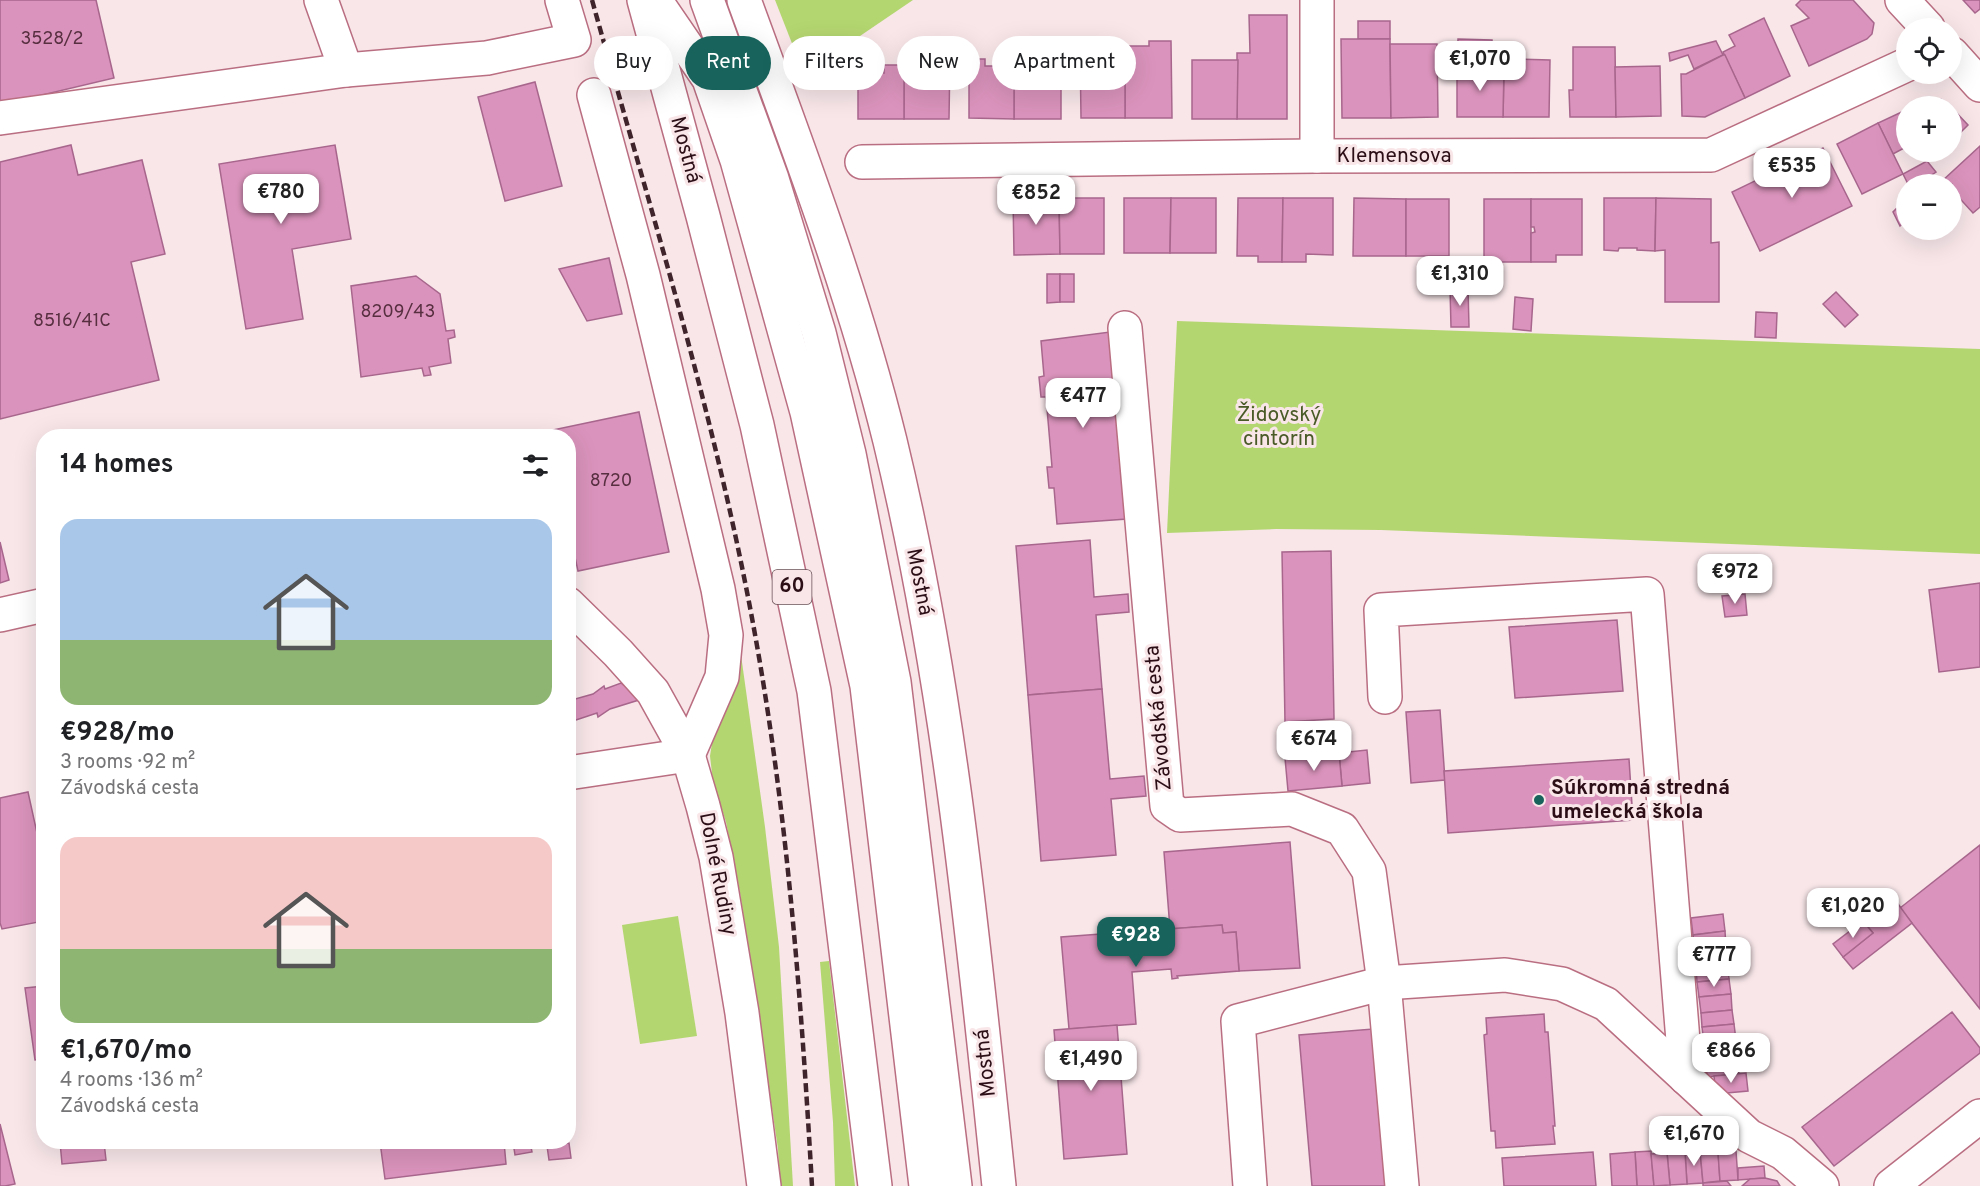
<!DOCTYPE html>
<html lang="en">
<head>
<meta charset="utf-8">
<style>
	body { margin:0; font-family:Overpass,sans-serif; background:#f6f6f6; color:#202124; height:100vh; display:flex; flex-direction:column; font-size:22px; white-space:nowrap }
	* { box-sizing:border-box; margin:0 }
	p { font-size:20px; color:#757577 }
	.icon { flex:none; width:33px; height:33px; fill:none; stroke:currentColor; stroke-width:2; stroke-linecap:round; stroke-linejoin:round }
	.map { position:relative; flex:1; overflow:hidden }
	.sheet { position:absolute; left:36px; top:429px; width:540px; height:720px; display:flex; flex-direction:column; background:#fff; border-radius:24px; box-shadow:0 6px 24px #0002 }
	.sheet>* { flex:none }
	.top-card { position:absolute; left:594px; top:36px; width:570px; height:54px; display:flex; gap:12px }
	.buttons { position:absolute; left:1896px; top:18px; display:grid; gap:12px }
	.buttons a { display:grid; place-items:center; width:66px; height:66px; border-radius:50%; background:#fff; box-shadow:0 6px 24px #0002; font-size:30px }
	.price { position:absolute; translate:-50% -51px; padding:0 14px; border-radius:12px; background:#fff; color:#222; font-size:20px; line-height:39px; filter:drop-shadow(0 2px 3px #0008) }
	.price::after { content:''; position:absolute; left:50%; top:36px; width:18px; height:14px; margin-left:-9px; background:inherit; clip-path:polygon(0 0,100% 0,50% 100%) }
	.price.on { background:#18635b; color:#fff }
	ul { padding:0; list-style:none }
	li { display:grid; align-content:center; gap:12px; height:318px; padding:0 24px }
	li span { display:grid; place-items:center; height:186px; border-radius:18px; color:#555 }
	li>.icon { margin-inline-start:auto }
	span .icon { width:108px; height:108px; fill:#fffc; stroke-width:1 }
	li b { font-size:26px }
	h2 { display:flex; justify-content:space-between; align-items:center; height:72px; padding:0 24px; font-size:26px }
	.pill { padding:0 21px; border-radius:27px; background:#fff; box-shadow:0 6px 24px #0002; font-size:21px; line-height:54px }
	.pill.on { background:#18635b; color:#fff }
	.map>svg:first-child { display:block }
	.green { fill:#b4d670 }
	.building { fill:#da93bc; stroke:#a8668d; stroke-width:1.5 }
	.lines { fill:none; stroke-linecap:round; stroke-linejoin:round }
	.minor-casing { stroke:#ba6e81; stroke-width:36 }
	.major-casing { stroke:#ba6e81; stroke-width:36 }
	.minor { stroke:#fff; stroke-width:33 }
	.major { stroke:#fff; stroke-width:33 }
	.rail { stroke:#40242b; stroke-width:4.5; stroke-dasharray:9 4.5; stroke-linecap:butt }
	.poi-dot { fill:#18635b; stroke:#f8e6e9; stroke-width:2 }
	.labels { text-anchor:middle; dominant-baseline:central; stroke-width:6; stroke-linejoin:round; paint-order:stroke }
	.number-label { font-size:18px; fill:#572f40 }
	.shield { fill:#f8e6e9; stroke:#684f55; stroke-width:1.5 }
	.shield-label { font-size:20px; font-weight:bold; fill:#2b0e16 }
	.street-label { font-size:21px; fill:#2b0e16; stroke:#f8e6e9 }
	.park-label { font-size:21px; fill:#4a5b27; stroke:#f8e6e9 }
	.poi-label { font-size:21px; font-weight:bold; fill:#2b0e16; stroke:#f8e6e9; text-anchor:start }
</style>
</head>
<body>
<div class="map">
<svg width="1980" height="1186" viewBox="0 0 1980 1186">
	<rect width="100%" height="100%" fill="#f8e6e9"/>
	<g class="green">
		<path d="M775 0H913L804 74Z"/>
		<path d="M1177 321 1980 349V554L1381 530 1276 529 1167 533Z"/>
		<path d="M741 655 765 827 779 947 793 1186H780L778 1149 740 893 726 822 713 782 710 756 714 730 736 686Z"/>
		<path d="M678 916 697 1036 640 1044 622 925Z"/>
		<path d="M829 961 855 1186H835L833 1122 820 962Z"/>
	</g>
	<g class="building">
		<path d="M0 0H96L114 78 0 105Z"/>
		<path d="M1801 0H1853L1874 23 1872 34 1867 39 1809 66 1791 26 1809 18 1796 5Z"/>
		<path d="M1963 0H1980V9L1975 13Z"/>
		<path d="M1249 15H1287V119H1237V53H1250Z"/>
		<path d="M1764 18 1790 76 1745 98 1723 52 1735 46 1729 35Z"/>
		<rect x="1358" y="21" width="32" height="18"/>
		<path d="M1341 39H1390L1391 118H1342Z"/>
		<path d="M1458 39 1492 40V67H1457Z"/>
		<path d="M1149 41H1171L1172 118H1125V46H1149Z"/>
		<path d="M1716 41 1723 55 1694 69 1688 55 1670 61 1669 53Z"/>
		<path d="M1390 44H1437L1438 117 1391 118Z"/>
		<path d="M1080 46H1113V76H1125V118H1081Z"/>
		<path d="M1573 47H1615L1616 117H1570L1569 90H1573Z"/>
		<rect x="1014" y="53" width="47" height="66"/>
		<path d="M904 55H950L949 119H904Z"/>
		<path d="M1723 55H1725L1745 98 1705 117 1682 116 1681 74H1686Z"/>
		<path d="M969 59H985V66H1014V119L969 118Z"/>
		<path d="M1512 59 1550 60 1549 117H1503L1504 72 1512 71Z"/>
		<path d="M1192 60H1238L1237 119H1192Z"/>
		<path d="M884 65H904V119H858V73H884Z"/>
		<path d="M1660 66 1661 116 1616 117 1615 67Z"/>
		<path d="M1457 67 1504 68 1503 117H1457Z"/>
		<path d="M535 82 562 186 505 201 478 97Z"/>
		<path d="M1930 99H1941L1950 106H1913Z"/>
		<path d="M1952 108 1968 125 1952 141Z"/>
		<path d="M1906 110V147L1893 154 1878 123Z"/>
		<path d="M1878 123 1903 174 1862 194 1837 144Z"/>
		<path d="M71 145 78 175 142 160 165 254 131 262 159 380 0 419V162Z"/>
		<path d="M335 145 351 239 292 249 303 319 246 329 219 164Z"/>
		<path d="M1980 146V207L1973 213 1953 191 1952 193V184H1943L1941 182Z"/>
		<path d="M1823 148 1852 206 1760 251 1732 192Z"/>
		<path d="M1927 161 1936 172 1918 184H1908L1903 174Z"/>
		<path d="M1013 198H1059L1060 254 1014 255Z"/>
		<path d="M1059 198H1104V254H1060Z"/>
		<path d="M1124 198H1171L1170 253H1124Z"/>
		<path d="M1171 198H1216V253H1170Z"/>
		<path d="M1238 198H1283L1282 262H1258V256H1237Z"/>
		<path d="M1283 198H1333V255L1306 254V262H1282Z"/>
		<path d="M1354 198 1406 199V256H1353Z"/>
		<path d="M1604 198H1656L1655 251 1637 250V248H1619L1618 251 1604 250Z"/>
		<path d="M1656 198 1711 199V243L1719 242V302H1665V250L1655 251Z"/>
		<rect x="1406" y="199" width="43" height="57"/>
		<rect x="1484" y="199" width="47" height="63"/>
		<path d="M1531 199H1582V255H1556V262H1531V233L1535 232 1534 227H1531Z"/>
		<path d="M1906 199V220L1900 226 1893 212Z"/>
		<path d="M609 258 622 314 587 321 559 269Z"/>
		<path d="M1047 274H1060V302L1047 303Z"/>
		<rect x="1060" y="274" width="14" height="28"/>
		<path d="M416 276 440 294 446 331 454 330 455 337 448 339 451 363 429 367 431 375 424 376 422 368 361 377 351 286Z"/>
		<path d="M1468 287 1469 327H1451L1450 288Z"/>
		<path d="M1836 292 1858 315 1845 327 1823 304Z"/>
		<path d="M1515 297 1533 299 1531 331 1513 329Z"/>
		<path d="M1756 312 1777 313 1776 338 1755 337Z"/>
		<path d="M1110 332 1127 519 1057 524 1054 488H1049L1047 467H1052L1046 397H1041L1039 377 1044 376 1041 341Z"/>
		<path d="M639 412 669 552 578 571 568 525V436H550L548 431Z"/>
		<path d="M1090 540 1094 597 1128 594 1129 612 1096 615 1102 689 1028 695 1016 546Z"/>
		<path d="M0 542 9 580 0 583Z"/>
		<path d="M1331 551 1334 719 1285 722 1282 552Z"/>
		<path d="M1980 583V667L1939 672 1929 590Z"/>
		<path d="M1745 594 1747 615 1725 617 1722 596Z"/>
		<path d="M1617 620 1623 691 1515 698 1509 627Z"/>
		<path d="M621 683 637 696 639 700 610 709 598 717 597 713 570 722 568 701 593 694 604 686 605 689Z"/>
		<path d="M1102 689 1110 779 1144 776 1146 796 1111 799 1116 855 1041 861 1028 695Z"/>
		<path d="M1440 710 1445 780 1411 783 1406 712Z"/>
		<path d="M1367 750 1370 783 1342 786 1339 753Z"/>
		<path d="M1339 753 1342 786 1288 791 1285 758Z"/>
		<path d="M1629 759 1633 820 1448 833 1444 771Z"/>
		<path d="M28 792 44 865V921L2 929 0 923V798Z"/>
		<path d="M1290 842 1300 968 1239 971 1236 932 1223 933 1222 925 1170 929 1164 852Z"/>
		<path d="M1980 845V1009L1900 908Z"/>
		<path d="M1893 897 1912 923 1853 969 1843 957 1873 933 1863 921Z"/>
		<path d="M1723 914 1725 931 1693 935 1691 918Z"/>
		<path d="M1863 921 1873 933 1843 957 1833 944Z"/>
		<path d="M1222 925 1223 933 1236 932 1239 971 1177 976 1178 978 1172 979 1171 969 1132 972 1136 1024 1069 1029 1061 937Z"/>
		<path d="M1725 931 1726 947 1695 950 1693 935Z"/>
		<path d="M1726 947 1727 962 1696 966 1695 950Z"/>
		<path d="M1727 962 1729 979 1697 982 1696 966Z"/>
		<path d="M1729 979 1731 994 1699 997 1697 982Z"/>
		<path d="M44 986V1059L35 1060 25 988Z"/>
		<path d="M1731 994 1732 1010 1701 1013 1699 997Z"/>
		<path d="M1732 1010 1734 1024 1702 1027 1701 1013Z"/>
		<path d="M1952 1012 1980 1048V1053L1834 1166 1802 1127Z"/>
		<path d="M1544 1014 1545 1032H1548L1555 1126H1553L1555 1144 1496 1148 1495 1131H1491L1484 1035 1487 1034 1486 1018Z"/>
		<path d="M1734 1024 1736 1040 1704 1043 1702 1027Z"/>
		<path d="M1117 1025 1127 1154 1064 1159 1054 1030Z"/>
		<path d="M1373 1029 1386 1186H1312L1299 1035Z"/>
		<path d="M1736 1040 1737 1056 1706 1059 1704 1043Z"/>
		<path d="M1737 1056 1739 1074 1707 1077 1706 1059Z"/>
		<path d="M1746 1073 1748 1091 1716 1094 1714 1076Z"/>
		<path d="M0 1124 15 1184 5 1186H0Z"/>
		<path d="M60 1142H104L106 1160 62 1164Z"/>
		<path d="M380 1142H504L506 1164 385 1179Z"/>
		<path d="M513 1142H530L532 1152 515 1155Z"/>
		<path d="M569 1143 571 1158 549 1160 547 1146Z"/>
		<path d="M1700 1150 1703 1183 1687 1184 1685 1152Z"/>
		<path d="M1718 1150 1720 1181 1703 1183 1700 1151Z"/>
		<path d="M1651 1151 1654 1186H1637L1635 1152Z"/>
		<path d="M1736 1151 1738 1180 1720 1181 1718 1153Z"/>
		<path d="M1593 1152 1596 1186H1504L1502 1158Z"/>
		<path d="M1635 1152 1637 1186H1612L1610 1154Z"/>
		<path d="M1685 1152 1687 1184 1670 1185 1667 1153Z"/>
		<path d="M1667 1153 1670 1185 1654 1186 1651 1154Z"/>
		<path d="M1764 1166 1765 1178 1738 1180V1168Z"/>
		<path d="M1765 1178 1777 1181 1780 1186H1742L1750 1179Z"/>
		<path d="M1727 1181 1731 1186H1703V1183Z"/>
	</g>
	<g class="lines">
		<g class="minor-casing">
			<g id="minor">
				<path d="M321 0 346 70"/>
				<path d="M1317 0V156"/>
				<path d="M1902 0 1928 28"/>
				<path d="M1952 54 1980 85"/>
				<path d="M0 118 346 70 487 58 574 40 562 0"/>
				<path d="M862 162 1317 156 1711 155 1906 65"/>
				<path d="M1125 328 1167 806 1180 815 1292 809 1342 829 1369 871 1384 983 1402 1186"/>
				<path d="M568 604 618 653 653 692 688 755 703 806 716 857 742 1013 764 1186"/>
				<path d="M0 615 44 605"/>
				<path d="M1385 697 1381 610 1647 594 1686 1078"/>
				<path d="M568 773 688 755 722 677 726 635 718 589 643 275 594 95"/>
				<path d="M1250 1186 1238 1021 1384 983 1505 975 1562 984 1606 1004 1749 1136 1783 1153 1822 1186"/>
				<path d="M1891 1186 1980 1116"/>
			</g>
		</g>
		<g class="major-casing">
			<g id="major">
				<path d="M644 0 703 216 757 425 814 691 875 1186"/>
				<path d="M655 0 709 79 737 160 807 412 867 686 926 1186"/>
				<path d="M707 0 772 179 819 333 849 454 894 682 955 1186"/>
				<path d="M744 0C797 145 853 291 890 441 949 685 973 937 999 1186"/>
			</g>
		</g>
		<use href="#minor" class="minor"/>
		<use href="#major" class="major"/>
		<path class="rail" d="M592 0C649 205 713 409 752 618 787 806 801 996 812 1186"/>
	</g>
	<circle class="poi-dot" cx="1539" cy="800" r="6"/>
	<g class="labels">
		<g class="number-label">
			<text x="52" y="39">3528/2</text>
			<text x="398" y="312">8209/43</text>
			<text x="72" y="321">8516/41C</text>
			<text x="611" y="481">8720</text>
		</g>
		<rect class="shield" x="772.5" y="570" width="39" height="34" rx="4.5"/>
		<g class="shield-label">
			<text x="792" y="587">60</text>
		</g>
		<g class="street-label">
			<text transform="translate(685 150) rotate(75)">Mostná</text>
			<text x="1394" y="156">Klemensova</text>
			<text transform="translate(919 582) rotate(79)">Mostná</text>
			<text transform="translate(1159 718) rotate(-95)">Závodská cesta</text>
			<text transform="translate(717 874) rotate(79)">Dolné Rudiny</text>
			<text transform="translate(986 1063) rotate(-96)">Mostná</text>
		</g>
		<g class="park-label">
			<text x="1279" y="415">Židovský<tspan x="1279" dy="24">cintorín</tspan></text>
		</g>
		<g class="poi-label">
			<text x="1551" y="788">Súkromná stredná<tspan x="1551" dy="24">umelecká škola</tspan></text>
		</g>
	</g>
</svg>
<div class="buttons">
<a><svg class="icon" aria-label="locate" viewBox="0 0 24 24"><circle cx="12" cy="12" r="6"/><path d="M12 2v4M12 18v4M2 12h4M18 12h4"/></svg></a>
<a>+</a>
<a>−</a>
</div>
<b class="price" style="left:1480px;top:92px">€1,070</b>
<b class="price" style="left:1792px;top:199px">€535</b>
<b class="price" style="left:281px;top:225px">€780</b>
<b class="price" style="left:1036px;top:226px">€852</b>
<b class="price" style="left:1460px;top:307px">€1,310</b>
<b class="price" style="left:1083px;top:429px">€477</b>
<b class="price" style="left:1735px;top:605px">€972</b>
<b class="price" style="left:1314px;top:772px">€674</b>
<b class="price" style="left:1853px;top:939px">€1,020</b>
<b class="price on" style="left:1136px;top:968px">€928</b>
<b class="price" style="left:1714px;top:988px">€777</b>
<b class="price" style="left:1731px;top:1084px">€866</b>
<b class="price" style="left:1091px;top:1092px">€1,490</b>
<b class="price" style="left:1694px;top:1167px">€1,670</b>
<div class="top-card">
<a class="pill">Buy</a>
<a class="pill on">Rent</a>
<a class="pill">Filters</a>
<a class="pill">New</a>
<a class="pill">Apartment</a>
</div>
<section class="sheet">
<h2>14 homes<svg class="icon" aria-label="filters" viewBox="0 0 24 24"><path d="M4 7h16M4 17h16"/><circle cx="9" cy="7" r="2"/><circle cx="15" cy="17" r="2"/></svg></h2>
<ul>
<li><span style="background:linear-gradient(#a9c7e8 65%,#8fb573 0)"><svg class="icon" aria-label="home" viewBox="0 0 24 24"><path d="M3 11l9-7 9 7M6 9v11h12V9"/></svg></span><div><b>€928/mo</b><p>3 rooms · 92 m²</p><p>Závodská cesta</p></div></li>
<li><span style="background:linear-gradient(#f6c9c9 60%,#8fb573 0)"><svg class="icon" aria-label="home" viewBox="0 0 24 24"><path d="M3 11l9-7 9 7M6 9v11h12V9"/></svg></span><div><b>€1,670/mo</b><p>4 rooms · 136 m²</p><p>Závodská cesta</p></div></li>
</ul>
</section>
</div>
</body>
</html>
